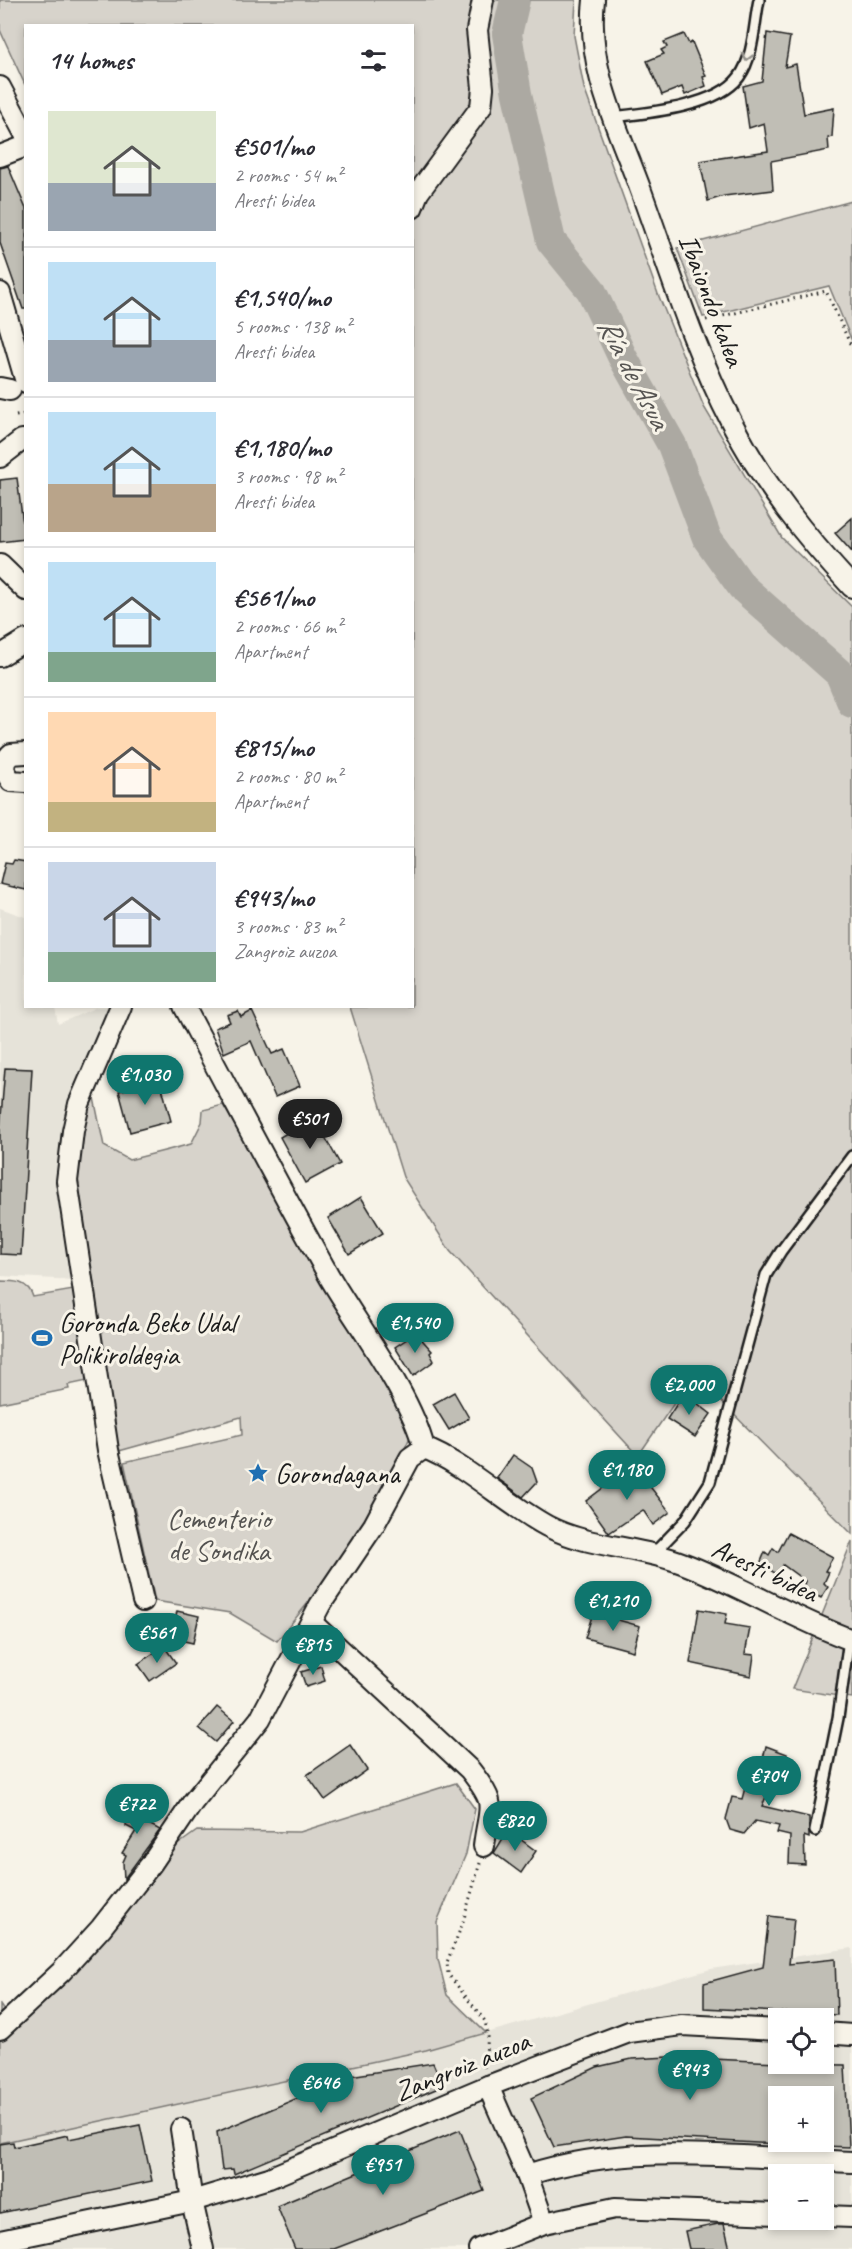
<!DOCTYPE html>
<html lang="en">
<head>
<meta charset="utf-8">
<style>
	body { margin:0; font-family:Caveat,sans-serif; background:#f7f7f7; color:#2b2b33; height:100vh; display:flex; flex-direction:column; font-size:22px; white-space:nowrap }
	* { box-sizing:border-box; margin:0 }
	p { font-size:20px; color:#7c7c81 }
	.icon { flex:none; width:33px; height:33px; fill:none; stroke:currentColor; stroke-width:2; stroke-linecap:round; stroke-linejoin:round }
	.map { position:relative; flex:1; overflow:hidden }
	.side { position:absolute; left:24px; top:24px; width:390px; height:984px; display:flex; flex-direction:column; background:#fff; border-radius:0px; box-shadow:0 3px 9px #0003 }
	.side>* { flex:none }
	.buttons { position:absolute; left:768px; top:2008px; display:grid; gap:12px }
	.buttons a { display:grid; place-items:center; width:66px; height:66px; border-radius:0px; background:#fff; box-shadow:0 3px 9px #0003; font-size:30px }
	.price { position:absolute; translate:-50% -51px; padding:0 14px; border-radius:21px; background:#0f766e; color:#fff; font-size:20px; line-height:39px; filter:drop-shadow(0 2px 3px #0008) }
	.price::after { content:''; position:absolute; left:50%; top:36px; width:18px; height:14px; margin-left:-9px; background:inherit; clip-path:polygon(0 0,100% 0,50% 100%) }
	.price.selected { background:#222; color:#fff }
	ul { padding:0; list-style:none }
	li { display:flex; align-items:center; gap:18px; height:150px; padding:0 24px }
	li+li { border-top:2px solid #e1e1e2 }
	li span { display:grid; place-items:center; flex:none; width:168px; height:120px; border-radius:0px; color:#555 }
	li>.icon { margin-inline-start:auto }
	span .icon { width:72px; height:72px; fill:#fffc; stroke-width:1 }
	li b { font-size:26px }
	h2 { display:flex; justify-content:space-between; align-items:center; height:72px; padding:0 24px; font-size:26px }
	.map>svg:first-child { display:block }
	.built { fill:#e6e3d9; fill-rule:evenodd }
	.green { fill:#d7d3cb; stroke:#7a7874; stroke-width:1.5 }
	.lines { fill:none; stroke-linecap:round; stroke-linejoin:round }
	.river { stroke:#aca9a2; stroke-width:30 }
	.building { fill:#c0beb5; stroke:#1c1c1c; stroke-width:1.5 }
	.lane-casing { stroke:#1c1c1c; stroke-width:14 }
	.street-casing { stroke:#1c1c1c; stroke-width:24 }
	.path { stroke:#1c1c1c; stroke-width:3; stroke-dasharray:1.5 4.5; stroke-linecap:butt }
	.lane { stroke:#f7f3e8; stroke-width:9 }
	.street { stroke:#f7f3e8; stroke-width:20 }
	.oneway { stroke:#94928c }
	.labels { text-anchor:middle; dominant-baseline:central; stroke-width:6; stroke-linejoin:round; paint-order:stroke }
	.street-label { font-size:28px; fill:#1c1c1c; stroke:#f7f3e8 }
	.poi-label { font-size:28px; fill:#1c1c1c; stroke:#f7f3e8; text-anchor:start }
	.park-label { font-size:28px; fill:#545351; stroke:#f7f3e8 }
	.water-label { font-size:30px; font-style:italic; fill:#565452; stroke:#f7f3e8 }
</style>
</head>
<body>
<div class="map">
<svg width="852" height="2249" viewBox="0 0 852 2249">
	<rect width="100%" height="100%" fill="#f7f3e8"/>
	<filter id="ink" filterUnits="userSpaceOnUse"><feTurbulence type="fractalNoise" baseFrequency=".0167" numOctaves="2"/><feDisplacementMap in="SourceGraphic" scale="12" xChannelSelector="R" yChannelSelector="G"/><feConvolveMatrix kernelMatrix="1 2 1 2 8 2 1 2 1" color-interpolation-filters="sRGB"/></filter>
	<g filter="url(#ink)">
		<g class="built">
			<path d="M0 908 25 917 26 1006 55 1007 58 1024 97 1007H109L72 1102 74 1280 0 1276Z"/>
			<path d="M852 1948V2249H0V2143L426 2050 711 1969ZM778 2019H824V2064H778ZM778 2097H824V2142H778ZM778 2175H824V2220H778Z"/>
		</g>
		<g class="green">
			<path d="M0 0H576L574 36 584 88 658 294 704 407 782 538 852 607V1534L694 1374 638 1456 450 1251 403 1177 350 1007 412 1006V26H26L25 85 0 30Z"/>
			<path d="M852 201V341L829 286 703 317 677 248Z"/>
			<path d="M93 1093 104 1146 129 1160 191 1144 202 1122 203 1110 223 1105 412 1433 364 1534 277 1641 230 1613 155 1601 124 1462 242 1435 241 1417 119 1451 75 1179 81 1119Z"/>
			<path d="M0 1281C15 1281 28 1281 33 1297L73 1290 92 1380 68 1385 69 1389 0 1403Z"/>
			<path d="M852 1541V1698L792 1689Z"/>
			<path d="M456 1783 475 1809 466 1854 437 1922 438 1959 447 1995 486 2033 426 2050 0 2143V2005L4 2011 101 1928 152 1863 197 1831 300 1832Z"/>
		</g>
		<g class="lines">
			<path class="river" d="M515 0 507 34 517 94 551 241 591 290 622 356 672 445 707 538 742 587 840 674 852 703"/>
		</g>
		<g class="building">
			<path d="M767 33 790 37 785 67 796 64 804 114 834 108 832 137 828 138 829 150 771 161 773 190 724 196 708 201 700 161 768 151 764 123 749 128 743 86 762 81Z"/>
			<path d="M684 34 689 44 692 42 706 76 703 77 706 86 685 95 682 87 662 95 647 61 664 54 661 50 667 47 664 42Z"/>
			<path d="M8 166 26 209V309H23L0 243V168Z"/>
			<path d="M17 478 25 539 0 542V480Z"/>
			<path d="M852 518V552L835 533Z"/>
			<path d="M14 860 26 862V890L0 884 5 863 12 864Z"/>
			<path d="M238 1011 241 1017 252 1011 272 1054 284 1049 300 1086 275 1097 251 1041 224 1053 215 1028 230 1022 227 1015Z"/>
			<path d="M5 1068 32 1069 21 1255 0 1254V1129Z"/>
			<path d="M160 1080 171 1121 130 1132 119 1091Z"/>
			<path d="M314 1117 340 1164 305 1183 280 1137Z"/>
			<path d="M361 1197 383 1233 349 1254 328 1218Z"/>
			<path d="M416 1333 432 1351 430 1353 434 1361 413 1376 395 1347Z"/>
			<path d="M454 1392 469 1418 449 1430 433 1404Z"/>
			<path d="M684 1393 711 1414 695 1437 667 1419Z"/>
			<path d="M513 1455 532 1468 537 1482 523 1497 497 1478Z"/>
			<path d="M633 1465 670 1512 653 1525 643 1510 609 1533 586 1501Z"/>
			<path d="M788 1533 833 1557 825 1571 829 1572 824 1583 828 1587 821 1598 803 1588 805 1581 783 1565 778 1575 760 1564 765 1552 769 1555 773 1548 778 1552Z"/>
			<path d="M699 1609 727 1614 725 1624 750 1628 745 1654 754 1655 751 1676 690 1663Z"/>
			<path d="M177 1611 199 1616 193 1643 171 1638Z"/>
			<path d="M593 1613 640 1626 633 1651 585 1638Z"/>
			<path d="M164 1646 176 1663 150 1681 138 1664Z"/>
			<path d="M321 1666 325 1681 306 1687 301 1672Z"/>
			<path d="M217 1707 234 1721 216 1742 199 1728Z"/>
			<path d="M350 1745 367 1770 325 1800 307 1775Z"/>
			<path d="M766 1746 787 1754 784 1776 776 1775 762 1806 809 1817V1838L804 1836 805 1865 789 1864 790 1836 777 1833 779 1826 755 1821 744 1834 730 1830 726 1819 732 1797 742 1799 749 1773 759 1775Z"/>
			<path d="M127 1796 151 1814 145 1822 160 1830 124 1879 123 1862 126 1855 122 1853 136 1831 126 1826Z"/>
			<path d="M508 1830 536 1851 521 1873 494 1853Z"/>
			<path d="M769 1916 794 1919 789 1964 835 1959 837 2015 704 2008V1983L763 1967Z"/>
			<path d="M669 2057 778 2062V2064L845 2065 849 2147 824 2146V2097H778V2144L626 2136 554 2147 531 2098 597 2067 632 2059Z"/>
			<path d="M433 2063 443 2086 234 2174 233 2169 222 2170 217 2132 350 2076Z"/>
			<path d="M140 2125 152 2181 0 2213V2144L13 2142 14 2147 68 2135 69 2139Z"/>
			<path d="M460 2130 484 2191 334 2249H295L277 2206Z"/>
			<path d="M718 2224H724L730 2249H689L685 2231Z"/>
		</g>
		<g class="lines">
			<g class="lane-casing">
				<g id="lane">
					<path d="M612 117C647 113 717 107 739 77 754 57 754 23 759 0"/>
					<path d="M654 1553 685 1521 710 1482 766 1275 781 1251 852 1156"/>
					<path d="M815 1831 838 1718 849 1639"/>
				</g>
			</g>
			<g class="street-casing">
				<g id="street">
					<path d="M594 0C586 68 618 128 641 191 669 268 694 350 732 423 763 484 806 537 852 587"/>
					<path d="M0 87 26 136"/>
					<path d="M0 156 26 146"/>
					<path d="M412 208 418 193 481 107 483 88 477 30 483 0"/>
					<path d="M0 293 26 382"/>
					<path d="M0 388 10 390"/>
					<path d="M0 457 22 440"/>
					<path d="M0 565 26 590"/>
					<path d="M0 656 26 640"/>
					<path d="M26 753 11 754 5 761 4 770 11 781 26 782"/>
					<path d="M121 1006 79 1104 73 1131 67 1181 108 1450 143 1601"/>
					<path d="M184 1006C232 1097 279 1187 329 1276 358 1326 410 1393 424 1448"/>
					<path d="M424 1448C464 1463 506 1504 547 1526 589 1548 638 1546 682 1563 740 1585 794 1619 852 1640"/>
					<path d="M312 1623 470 1770C499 1807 489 1804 484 1846"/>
					<path d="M0 2029 61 1972 101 1928 152 1863 193 1802 260 1719 320 1605 374 1525 410 1458 424 1448"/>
					<path d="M824 2033 852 2035"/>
					<path d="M488 2086 527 2175 544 2223"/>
					<path d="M181 2129 192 2201 203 2249"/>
					<path d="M527 2175C631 2141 744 2158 852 2162"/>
					<path d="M824 2216 852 2217"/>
					<path d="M0 2241 192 2201 269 2178 488 2086 629 2032 682 2025 778 2030"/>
					<path d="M479 2249 544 2223 615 2208 778 2214"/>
				</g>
			</g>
			<g class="path">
				<path d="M706 320 826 291 852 348"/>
				<path d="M16 416 26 414"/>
				<path d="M480 1863 462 1925 447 1962 448 1974 485 2021 488 2037 484 2068"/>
			</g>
			<use href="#lane" class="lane"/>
			<use href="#street" class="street"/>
		</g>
		<defs><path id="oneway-chevron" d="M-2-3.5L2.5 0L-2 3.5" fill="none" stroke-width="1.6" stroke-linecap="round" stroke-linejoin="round" transform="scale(1.5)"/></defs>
		<use class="oneway" href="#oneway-chevron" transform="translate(747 57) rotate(105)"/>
	</g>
	<defs>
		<g id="stadium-bare" transform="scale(1.62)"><path d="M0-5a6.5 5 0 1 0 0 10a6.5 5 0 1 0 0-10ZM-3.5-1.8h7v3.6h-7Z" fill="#1f6fb2" stroke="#f7f3e8" stroke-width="2.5" paint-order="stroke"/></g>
		<g id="sight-bare" transform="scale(1.62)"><path d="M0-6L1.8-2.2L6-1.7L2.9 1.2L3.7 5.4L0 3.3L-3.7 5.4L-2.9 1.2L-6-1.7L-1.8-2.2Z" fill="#1f6fb2" stroke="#f7f3e8" stroke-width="2.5" paint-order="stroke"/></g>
	</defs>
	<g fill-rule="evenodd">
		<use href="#stadium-bare" x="42" y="1338"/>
		<use href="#sight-bare" x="258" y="1473"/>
	</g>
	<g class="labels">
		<g class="street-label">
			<text transform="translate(712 300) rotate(69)">Ibaiondo kalea</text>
			<text transform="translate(765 1570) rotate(25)">Aresti bidea</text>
			<text transform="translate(462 2066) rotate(-22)">Zangroiz auzoa</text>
		</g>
		<g class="poi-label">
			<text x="59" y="1322">Goronda Beko Udal<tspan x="59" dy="32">Polikiroldegia</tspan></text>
			<text x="275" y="1473">Gorondagana</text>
		</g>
		<g class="park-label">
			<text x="219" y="1518">Cementerio<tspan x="219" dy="32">de Sondika</tspan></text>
		</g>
		<g class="water-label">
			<text transform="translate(634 373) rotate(62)">Ría de Asua</text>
		</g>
	</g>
</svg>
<div class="buttons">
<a><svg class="icon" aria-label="locate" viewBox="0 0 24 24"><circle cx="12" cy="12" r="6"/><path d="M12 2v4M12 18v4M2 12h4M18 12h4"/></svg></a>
<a>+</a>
<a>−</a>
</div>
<b class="price" style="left:145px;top:1106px">€1,030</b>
<b class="price selected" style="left:310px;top:1150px">€501</b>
<b class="price" style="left:415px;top:1354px">€1,540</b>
<b class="price" style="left:689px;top:1416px">€2,000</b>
<b class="price" style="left:627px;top:1501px">€1,180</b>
<b class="price" style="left:613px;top:1632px">€1,210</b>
<b class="price" style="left:157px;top:1664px">€561</b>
<b class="price" style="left:313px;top:1676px">€815</b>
<b class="price" style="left:769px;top:1807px">€704</b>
<b class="price" style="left:137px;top:1835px">€722</b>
<b class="price" style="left:515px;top:1852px">€820</b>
<b class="price" style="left:690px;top:2101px">€943</b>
<b class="price" style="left:321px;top:2114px">€646</b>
<b class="price" style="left:383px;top:2196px">€951</b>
<section class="side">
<h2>14 homes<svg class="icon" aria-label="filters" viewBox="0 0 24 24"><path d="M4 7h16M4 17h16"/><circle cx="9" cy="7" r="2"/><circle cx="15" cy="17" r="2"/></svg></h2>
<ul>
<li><span style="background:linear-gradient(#dfe7d0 60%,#9aa5b1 0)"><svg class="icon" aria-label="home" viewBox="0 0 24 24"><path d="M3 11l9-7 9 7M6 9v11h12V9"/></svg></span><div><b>€501/mo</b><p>2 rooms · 54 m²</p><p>Aresti bidea</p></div></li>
<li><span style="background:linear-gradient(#bfe0f5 65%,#9aa5b1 0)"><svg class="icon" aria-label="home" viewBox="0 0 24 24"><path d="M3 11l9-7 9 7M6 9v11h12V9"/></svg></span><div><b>€1,540/mo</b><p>5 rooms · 138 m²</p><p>Aresti bidea</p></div></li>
<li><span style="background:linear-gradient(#bfe0f5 60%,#b9a48a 0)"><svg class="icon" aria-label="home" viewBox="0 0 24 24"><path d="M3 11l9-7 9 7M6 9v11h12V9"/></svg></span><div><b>€1,180/mo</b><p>3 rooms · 98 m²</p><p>Aresti bidea</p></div></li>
<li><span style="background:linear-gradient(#bfe0f5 75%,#7fa58c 0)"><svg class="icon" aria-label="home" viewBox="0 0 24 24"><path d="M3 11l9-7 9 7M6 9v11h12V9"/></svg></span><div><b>€561/mo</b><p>2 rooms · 66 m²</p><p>Apartment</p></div></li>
<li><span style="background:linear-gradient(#ffd9b3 75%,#c2b280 0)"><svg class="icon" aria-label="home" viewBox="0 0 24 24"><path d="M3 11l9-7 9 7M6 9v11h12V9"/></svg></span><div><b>€815/mo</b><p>2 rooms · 80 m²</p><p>Apartment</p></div></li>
<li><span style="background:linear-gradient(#c9d6e8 75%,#7fa58c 0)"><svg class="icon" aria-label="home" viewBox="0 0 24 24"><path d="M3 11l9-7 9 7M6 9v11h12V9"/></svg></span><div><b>€943/mo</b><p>3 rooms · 83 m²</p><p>Zangroiz auzoa</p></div></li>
</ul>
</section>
</div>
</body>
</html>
